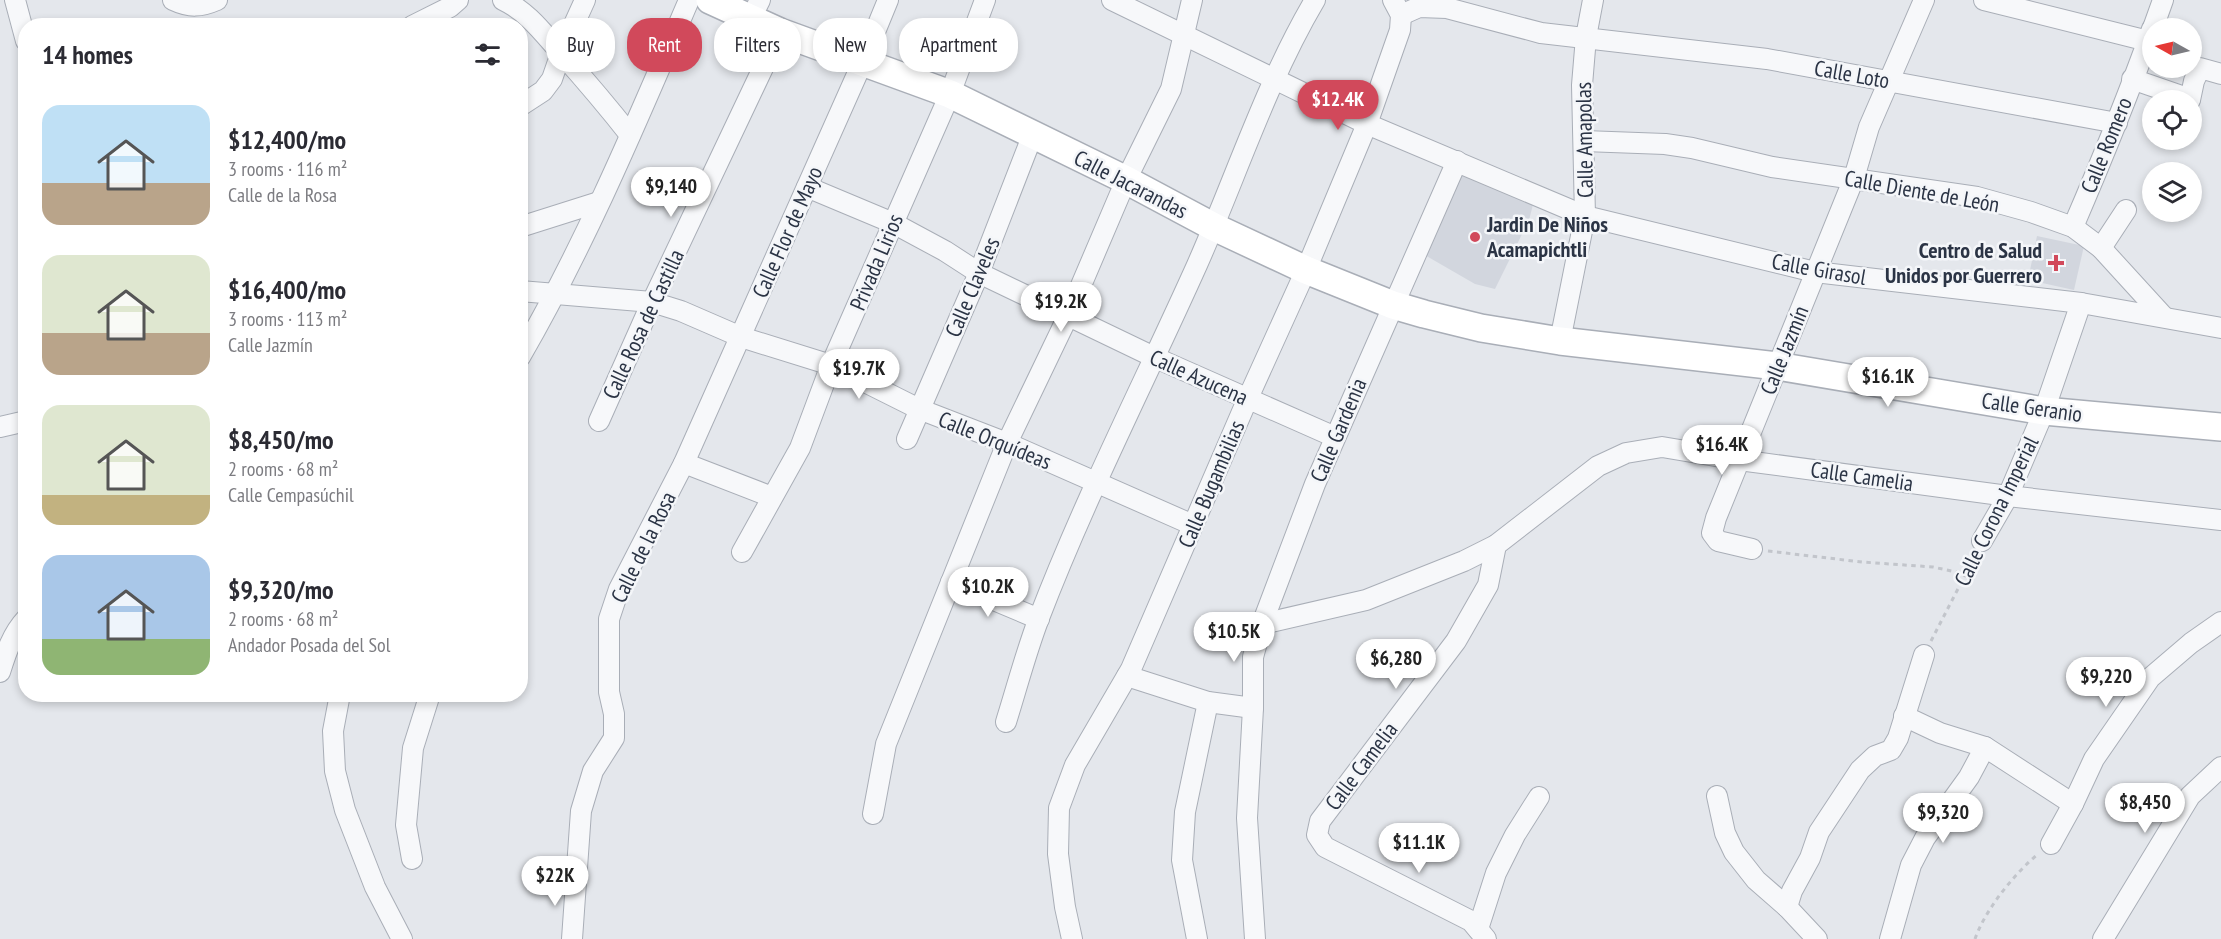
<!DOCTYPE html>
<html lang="en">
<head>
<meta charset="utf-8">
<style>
	body { margin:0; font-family:"PT Sans Narrow",sans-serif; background:#f2f2f3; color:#2b2b33; height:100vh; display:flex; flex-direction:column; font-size:22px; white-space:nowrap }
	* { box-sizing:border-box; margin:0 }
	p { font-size:20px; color:#7c7c81 }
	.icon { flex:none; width:33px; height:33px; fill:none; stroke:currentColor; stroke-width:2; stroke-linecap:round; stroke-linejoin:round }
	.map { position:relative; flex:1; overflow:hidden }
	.panel { position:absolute; left:18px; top:18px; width:510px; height:684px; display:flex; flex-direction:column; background:#fff; border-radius:24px; box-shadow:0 3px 9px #0003 }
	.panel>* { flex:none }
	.top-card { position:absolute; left:546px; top:18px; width:570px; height:54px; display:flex; gap:12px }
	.needle { width:39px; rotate:278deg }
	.controls { position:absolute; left:2142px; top:18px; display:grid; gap:12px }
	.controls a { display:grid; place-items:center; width:60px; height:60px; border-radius:50%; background:#fff; box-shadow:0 3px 9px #0003; font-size:30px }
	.price { position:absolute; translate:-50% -51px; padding:0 14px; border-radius:21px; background:#fff; color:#222; font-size:20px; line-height:39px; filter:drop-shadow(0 2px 3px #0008) }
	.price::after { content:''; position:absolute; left:50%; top:36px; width:18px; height:14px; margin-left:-9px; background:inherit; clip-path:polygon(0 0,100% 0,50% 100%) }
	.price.on { background:#d1495b; color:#fff }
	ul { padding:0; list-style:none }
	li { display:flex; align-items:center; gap:18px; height:150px; padding:0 24px }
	li span { display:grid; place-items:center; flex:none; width:168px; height:120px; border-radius:18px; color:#555 }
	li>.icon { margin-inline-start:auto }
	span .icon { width:72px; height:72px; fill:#fffc; stroke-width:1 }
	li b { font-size:26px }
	h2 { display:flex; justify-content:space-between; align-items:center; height:72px; padding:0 24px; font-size:26px }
	.tag { padding:0 21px; border-radius:24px; background:#fff; box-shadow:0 3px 9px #0003; font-size:21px; line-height:54px }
	.tag.on { background:#d1495b; color:#fff }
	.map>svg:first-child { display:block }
	.built { fill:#d2d6de }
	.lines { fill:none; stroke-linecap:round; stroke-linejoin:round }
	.street-casing { stroke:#a9aeb7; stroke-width:22 }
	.secondary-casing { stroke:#a9aeb7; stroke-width:30 }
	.path { stroke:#c2c5cb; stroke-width:3; stroke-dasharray:4.5 4.5; stroke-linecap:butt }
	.street { stroke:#f7f8fa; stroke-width:20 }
	.secondary { stroke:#fff; stroke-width:27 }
	.poi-dot { fill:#d1495b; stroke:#f4f6f9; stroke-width:2 }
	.labels { text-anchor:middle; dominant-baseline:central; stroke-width:5; stroke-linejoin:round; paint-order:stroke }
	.street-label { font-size:22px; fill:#2b3445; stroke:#f4f6f9 }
	.poi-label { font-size:22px; font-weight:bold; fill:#2b3445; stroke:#f4f6f9; text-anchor:start }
</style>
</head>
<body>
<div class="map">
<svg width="2221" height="939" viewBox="0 0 2221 939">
	<rect width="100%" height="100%" fill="#e4e7ec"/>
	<g class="built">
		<path d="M1458 165 1535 197 1529 220 1495 289 1475 284 1423 254Z"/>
		<path d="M2037 236 2084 246 2074 290 2028 280Z"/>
	</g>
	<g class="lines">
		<g class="street-casing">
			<g id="street">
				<path d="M15 0 26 41"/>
				<path d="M173 0C190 8 201 7 217 0"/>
				<path d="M503 0C528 12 543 33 561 53 585 80 608 107 630 135"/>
				<path d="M1112 0 1367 124 1585 216 1815 272 2081 303 2221 328"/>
				<path d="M1984 0 2148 41"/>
				<path d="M1401 15 1419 7 1447 8 1541 33 1767 59 2117 123"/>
				<path d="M751 18 760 0"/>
				<path d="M412 26 450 7 458 0"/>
				<path d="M2153 28 2163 0"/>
				<path d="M2132 79 2190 99"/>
				<path d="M2190 100 2194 81 2200 68 2221 74"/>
				<path d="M520 106 543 91 552 79 561 53 585 0"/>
				<path d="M1584 141 1665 144 1692 148 1772 167 1977 197 2031 212 2073 227 2101 248 2164 317"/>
				<path d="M807 187 893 223 945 251 979 273 1156 358 1335 437"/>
				<path d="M520 227 599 202"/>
				<path d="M2073 227C2101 162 2128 96 2152 29"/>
				<path d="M2101 248 2126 210"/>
				<path d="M520 291 652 302 681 311 741 337 831 365 919 409 1007 443 1193 525"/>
				<path d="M1560 341 1585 216 1582 85 1586 37 1593 0"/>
				<path d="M520 357C586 243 637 121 689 0"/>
				<path d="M599 421 652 302 780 32"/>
				<path d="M0 427 26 421"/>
				<path d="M907 439 979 273 1033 134"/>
				<path d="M684 463 772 497"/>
				<path d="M1982 541 2008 496 2044 411 2081 303"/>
				<path d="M1752 549 1718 541 1712 533 1716 518 1854 178 1869 127 1924 0"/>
				<path d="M742 552 800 448 831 365 950 94 985 0"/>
				<path d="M951 582 1039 619"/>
				<path d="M1262 624 1366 600 1464 561 1496 545 1598 466 1626 453 1662 447 1739 460 2008 496 2221 520"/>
				<path d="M0 672C6 653 12 634 26 619"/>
				<path d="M1127 676 1208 702 1253 708"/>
				<path d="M340 694 333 731 335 771 345 810 375 887 402 939"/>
				<path d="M1904 716 1940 733 1985 747 2073 804"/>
				<path d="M1006 722C1017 687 1026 652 1039 618 1085 498 1144 383 1197 265 1236 177 1266 83 1315 0"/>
				<path d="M1717 796 1725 833 1734 852 1756 880 1787 907 1817 939"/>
				<path d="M873 814 886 744 1007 443 1068 316 1126 180 1171 89 1192 0"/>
				<path d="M2051 844 2073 804 2094 759 2150 678 2191 643 2221 622"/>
				<path d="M412 859 406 825 413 748 430 694"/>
				<path d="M1787 907 1792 891 1810 858 1819 832 1860 770 1875 756 1891 750 1898 738 1924 655"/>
				<path d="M1478 929 1496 873 1515 835 1539 797"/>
				<path d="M572 939 581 811 593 771 614 738V714L609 692V619L619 589 684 463 863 61 888 0"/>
				<path d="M1072 939 1065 907 1058 854 1059 808 1075 765 1131 669 1248 398 1306 270 1367 124 1400 30 1401 15 1393 0"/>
				<path d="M1197 939 1182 860 1185 812 1208 702"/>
				<path d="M1255 939 1247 818 1253 708V657L1262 624 1315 484 1457 161"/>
				<path d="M1486 939 1471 921 1325 847 1317 835 1320 821 1456 641 1488 585 1496 545"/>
				<path d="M1890 939 1911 865 1925 838 1969 777 1985 747"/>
				<path d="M2103 939 2190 796 2221 767"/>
			</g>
		</g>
		<g class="secondary-casing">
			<path id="secondary" d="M710 0 780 32 950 94 1126 180 1214 227 1306 270 1393 305 1424 314 1481 328 1560 341 1777 366 2044 411 2221 427"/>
		</g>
		<g class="path">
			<path d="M1768 551 1862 562 1933 567 1965 574"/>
			<path d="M1931 641 1975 556"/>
			<path d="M1975 939C1985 910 2014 874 2038 854"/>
		</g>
		<use href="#street" class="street"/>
		<use href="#secondary" class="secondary"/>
	</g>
	<g class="poi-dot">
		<circle cx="1475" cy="237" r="6"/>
		<path d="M2053 254h6v6h6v6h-6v6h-6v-6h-6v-6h6z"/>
	</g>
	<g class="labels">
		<g class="street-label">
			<text transform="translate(1852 74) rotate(10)">Calle Loto</text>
			<text transform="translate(1584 140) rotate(-91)">Calle Amapolas</text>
			<text transform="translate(2106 145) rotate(-68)">Calle Romero</text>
			<text transform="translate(1131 184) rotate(27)">Calle Jacarandas</text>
			<text transform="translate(1922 191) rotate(10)">Calle Diente de León</text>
			<text transform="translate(787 232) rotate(-66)">Calle Flor de Mayo</text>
			<text transform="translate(876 262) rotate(-67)">Privada Lirios</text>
			<text transform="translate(1819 269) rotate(10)">Calle Girasol</text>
			<text transform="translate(972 287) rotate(-67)">Calle Claveles</text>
			<text transform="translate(643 324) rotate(-65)">Calle Rosa de Castilla</text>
			<text transform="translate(1784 350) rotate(-68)">Calle Jazmín</text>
			<text transform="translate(1199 377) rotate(24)">Calle Azucena</text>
			<text transform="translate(2032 407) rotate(8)">Calle Geranio</text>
			<text transform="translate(1338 430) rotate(-67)">Calle Gardenia</text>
			<text transform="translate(995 440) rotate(22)">Calle Orquídeas</text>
			<text transform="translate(1862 476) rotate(8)">Calle Camelia</text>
			<text transform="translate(1211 484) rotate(-67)">Calle Bugambilias</text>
			<text transform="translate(1996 511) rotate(-64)">Calle Corona Imperial</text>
			<text transform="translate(643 547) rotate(-64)">Calle de la Rosa</text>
			<text transform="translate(1361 766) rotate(-53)">Calle Camelia</text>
		</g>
		<g class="poi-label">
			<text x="1487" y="224">Jardin De Niños<tspan x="1487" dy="25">Acamapichtli</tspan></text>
			<text x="2042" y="250" text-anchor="end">Centro de Salud<tspan x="2042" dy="25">Unidos por Guerrero</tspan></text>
		</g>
	</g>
</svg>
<div class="controls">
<a><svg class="needle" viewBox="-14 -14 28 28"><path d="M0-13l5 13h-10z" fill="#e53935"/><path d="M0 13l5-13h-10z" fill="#7c7c81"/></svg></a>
<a><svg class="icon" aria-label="locate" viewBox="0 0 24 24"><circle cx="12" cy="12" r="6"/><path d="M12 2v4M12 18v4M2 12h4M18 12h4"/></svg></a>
<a><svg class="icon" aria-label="layers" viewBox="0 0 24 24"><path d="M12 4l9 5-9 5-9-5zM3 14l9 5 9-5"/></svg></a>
</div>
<b class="price on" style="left:1338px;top:131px">$12.4K</b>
<b class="price" style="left:671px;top:218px">$9,140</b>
<b class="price" style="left:1061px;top:333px">$19.2K</b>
<b class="price" style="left:859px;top:400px">$19.7K</b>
<b class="price" style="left:1888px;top:408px">$16.1K</b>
<b class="price" style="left:1722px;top:476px">$16.4K</b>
<b class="price" style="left:988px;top:618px">$10.2K</b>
<b class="price" style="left:1234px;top:663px">$10.5K</b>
<b class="price" style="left:1396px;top:690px">$6,280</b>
<b class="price" style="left:2106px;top:708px">$9,220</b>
<b class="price" style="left:2145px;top:834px">$8,450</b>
<b class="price" style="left:1943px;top:844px">$9,320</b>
<b class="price" style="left:1419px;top:874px">$11.1K</b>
<b class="price" style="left:555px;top:907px">$22K</b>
<div class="top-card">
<a class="tag">Buy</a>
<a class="tag on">Rent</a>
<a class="tag">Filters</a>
<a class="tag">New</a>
<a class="tag">Apartment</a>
</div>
<section class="panel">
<h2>14 homes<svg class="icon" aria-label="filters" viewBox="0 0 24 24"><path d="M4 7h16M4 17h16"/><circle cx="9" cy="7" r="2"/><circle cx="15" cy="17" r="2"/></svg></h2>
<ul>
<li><span style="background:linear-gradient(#bfe0f5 65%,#b9a48a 0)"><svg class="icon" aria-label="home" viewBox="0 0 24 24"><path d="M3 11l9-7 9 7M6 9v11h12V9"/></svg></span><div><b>$12,400/mo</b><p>3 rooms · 116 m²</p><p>Calle de la Rosa</p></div></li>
<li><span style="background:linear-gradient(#dfe7d0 65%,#b9a48a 0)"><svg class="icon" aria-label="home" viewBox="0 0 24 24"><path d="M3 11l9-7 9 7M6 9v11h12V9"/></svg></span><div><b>$16,400/mo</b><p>3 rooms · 113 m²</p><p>Calle Jazmín</p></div></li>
<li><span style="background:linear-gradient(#dfe7d0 75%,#c2b280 0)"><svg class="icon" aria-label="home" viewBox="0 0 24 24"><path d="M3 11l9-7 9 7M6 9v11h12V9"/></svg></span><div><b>$8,450/mo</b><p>2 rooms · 68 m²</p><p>Calle Cempasúchil</p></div></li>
<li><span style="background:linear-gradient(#a9c7e8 70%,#8fb573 0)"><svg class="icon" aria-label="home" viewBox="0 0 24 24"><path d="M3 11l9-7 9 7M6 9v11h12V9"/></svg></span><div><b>$9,320/mo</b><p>2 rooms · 68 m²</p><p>Andador Posada del Sol</p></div></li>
</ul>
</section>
</div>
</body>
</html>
